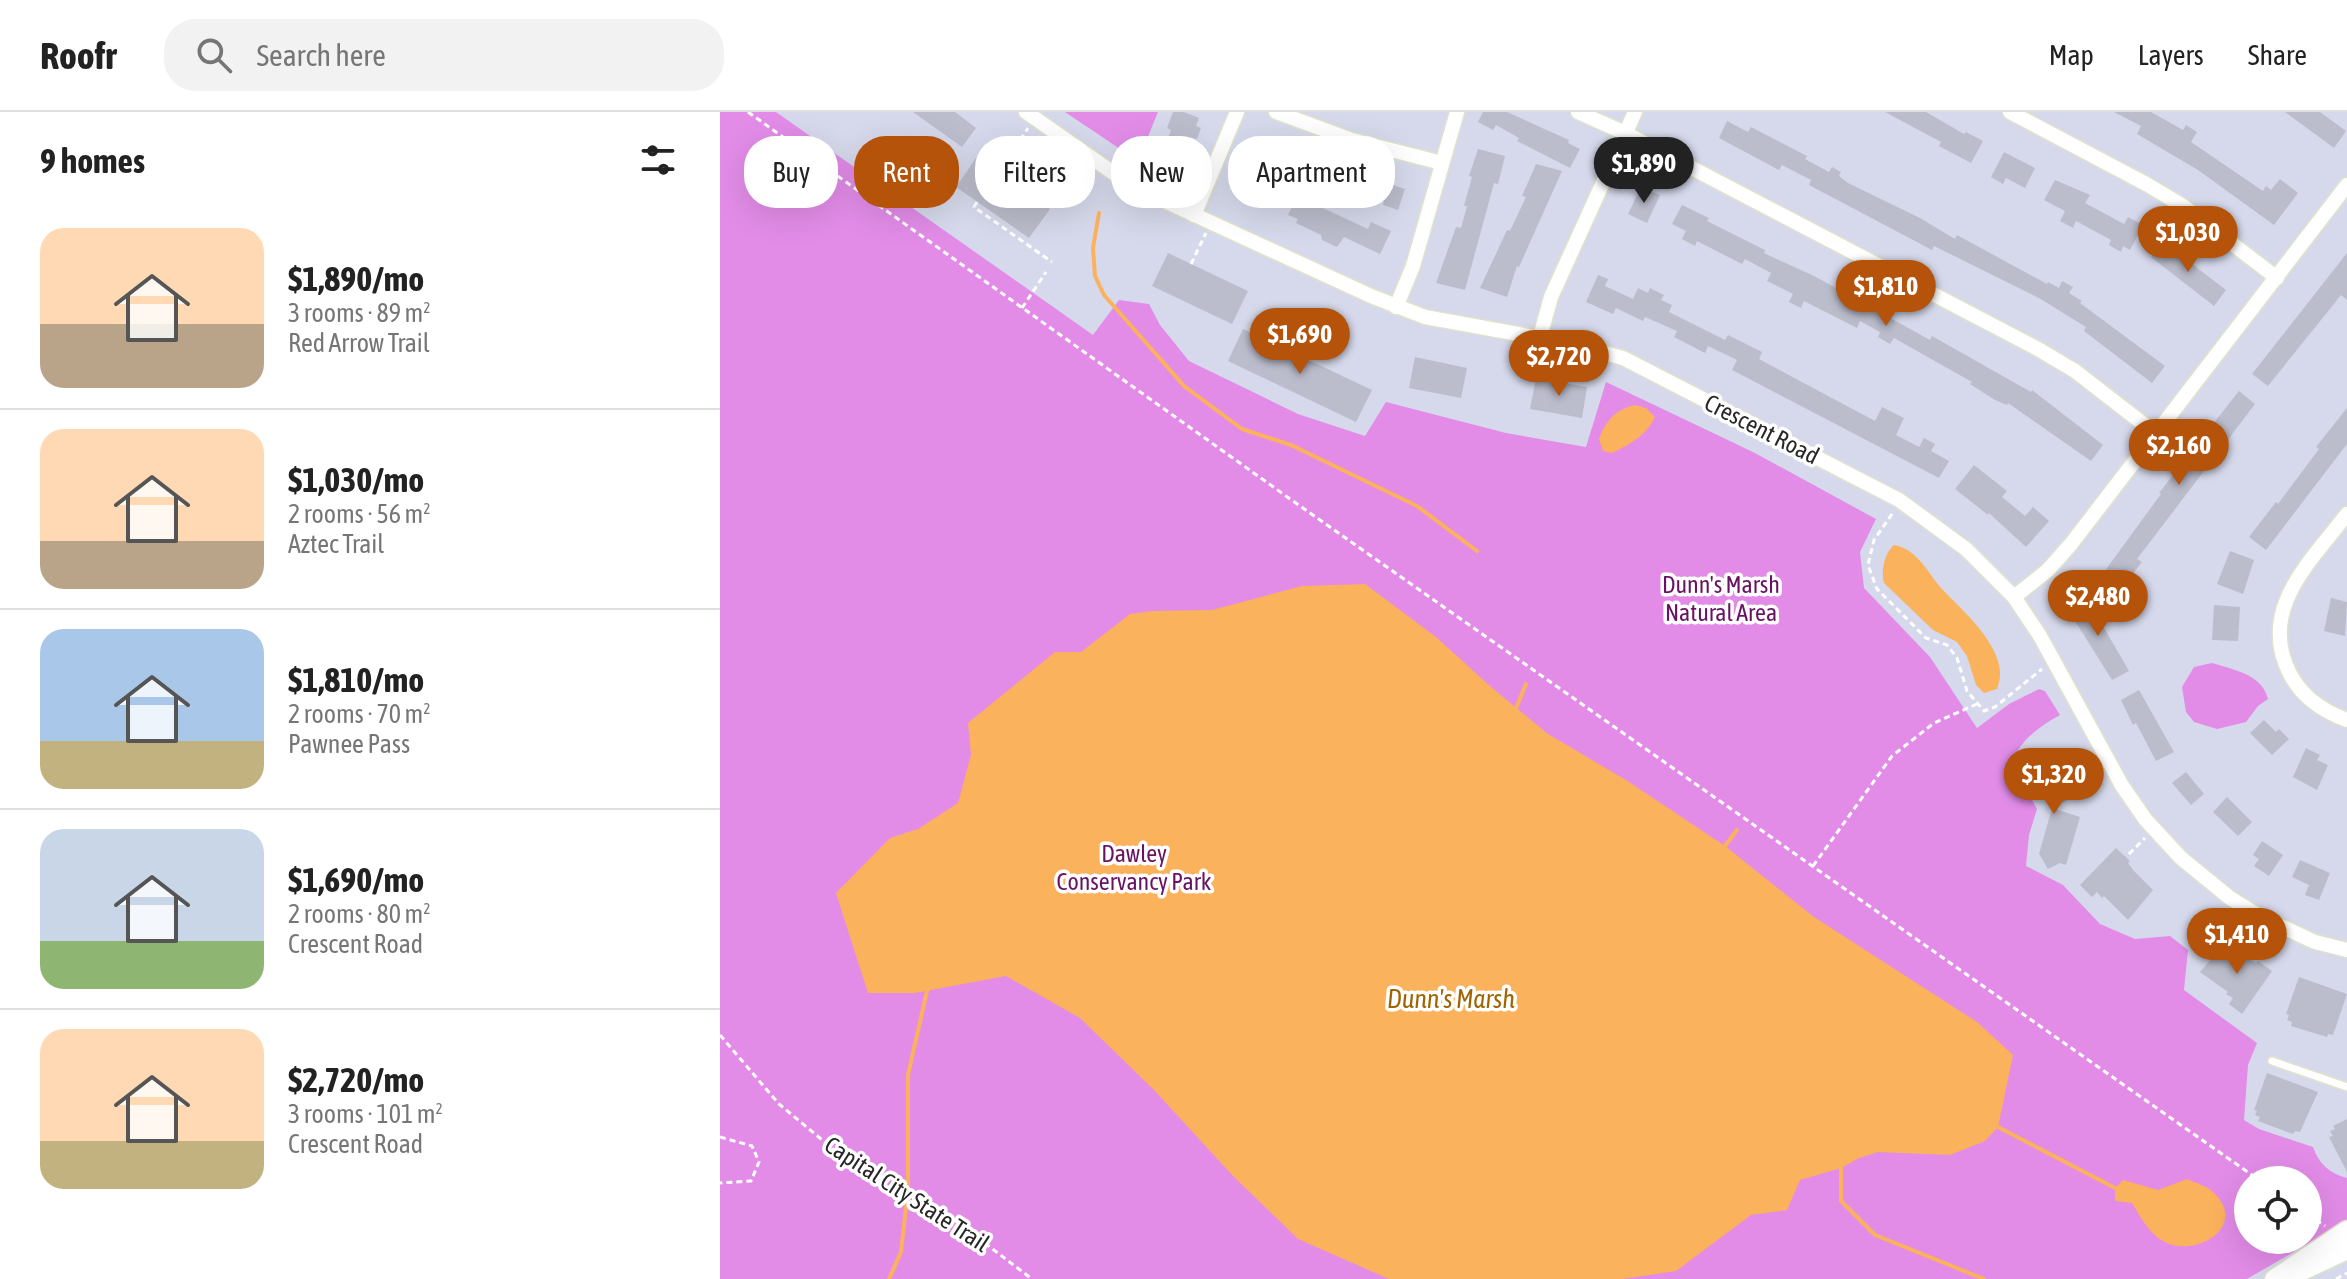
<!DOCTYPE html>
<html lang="en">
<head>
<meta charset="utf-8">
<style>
	body { margin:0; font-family:"Asap Condensed",sans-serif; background:#f2f2f2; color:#222; height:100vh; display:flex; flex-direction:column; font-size:30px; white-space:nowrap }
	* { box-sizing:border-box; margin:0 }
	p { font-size:26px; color:#767676 }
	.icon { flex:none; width:44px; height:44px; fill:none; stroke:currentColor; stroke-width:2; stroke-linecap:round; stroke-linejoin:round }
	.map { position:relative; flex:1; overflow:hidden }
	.panel { display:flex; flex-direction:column; background:#fff; width:720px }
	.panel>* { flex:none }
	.banner { position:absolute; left:24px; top:24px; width:760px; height:72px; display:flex; gap:16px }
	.tools { position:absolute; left:1514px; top:1054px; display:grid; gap:16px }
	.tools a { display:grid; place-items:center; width:88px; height:88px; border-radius:50%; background:#fff; box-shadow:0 8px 32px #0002; font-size:40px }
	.price { position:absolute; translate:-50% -68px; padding:0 18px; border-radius:28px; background:#b45309; color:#fff; font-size:26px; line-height:52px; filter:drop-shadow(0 2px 4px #0008) }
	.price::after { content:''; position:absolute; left:50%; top:48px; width:24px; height:18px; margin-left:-12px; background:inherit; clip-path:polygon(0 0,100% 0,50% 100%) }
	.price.selected { background:#222; color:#fff }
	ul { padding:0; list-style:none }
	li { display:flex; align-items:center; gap:24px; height:200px; padding:0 40px }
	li+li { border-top:2px solid #e0e0e0 }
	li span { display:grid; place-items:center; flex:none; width:224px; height:160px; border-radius:24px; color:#555 }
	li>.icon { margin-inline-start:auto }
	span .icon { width:96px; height:96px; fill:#fffc; stroke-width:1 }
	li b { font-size:34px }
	h2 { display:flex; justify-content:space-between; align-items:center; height:96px; padding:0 40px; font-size:34px }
	.tag { padding:0 28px; border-radius:32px; background:#fff; box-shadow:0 8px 32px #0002; font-size:28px; line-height:72px }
	.tag.selected { background:#b45309; color:#fff }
	header { display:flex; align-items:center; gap:48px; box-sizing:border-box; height:112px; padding:0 40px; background:#fff; border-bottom:2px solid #e0e0e0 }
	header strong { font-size:38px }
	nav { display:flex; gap:44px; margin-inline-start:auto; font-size:28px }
	.search { width:560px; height:72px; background:#f2f2f2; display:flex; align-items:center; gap:20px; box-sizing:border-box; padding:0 28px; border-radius:32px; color:#767676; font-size:30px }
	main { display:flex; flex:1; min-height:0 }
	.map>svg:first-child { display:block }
	.green { fill:#e28ce8; fill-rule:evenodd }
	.water { fill:#fab25d }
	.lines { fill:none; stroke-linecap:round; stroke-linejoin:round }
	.stream { stroke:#fab25d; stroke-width:4 }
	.building { fill:#bcbdcc }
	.service-casing { stroke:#e0e2cb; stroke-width:10 }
	.minor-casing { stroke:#e0e2cb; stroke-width:17 }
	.tertiary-casing { stroke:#e0e2cb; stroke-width:21 }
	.path { stroke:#fff; stroke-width:3; stroke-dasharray:6 4; stroke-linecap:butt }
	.service { stroke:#fff; stroke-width:7 }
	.minor { stroke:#fff; stroke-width:14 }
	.tertiary { stroke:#fff; stroke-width:18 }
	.labels { text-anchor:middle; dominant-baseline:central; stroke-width:7; stroke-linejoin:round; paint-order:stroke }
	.street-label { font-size:24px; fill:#272727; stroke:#fff }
	.park-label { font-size:24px; fill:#681263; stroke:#fff }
	.water-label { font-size:26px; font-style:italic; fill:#a16401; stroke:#fff }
</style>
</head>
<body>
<header>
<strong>Roofr</strong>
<div class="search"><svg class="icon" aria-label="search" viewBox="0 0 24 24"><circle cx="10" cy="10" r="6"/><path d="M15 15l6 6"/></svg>Search here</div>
<nav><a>Map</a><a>Layers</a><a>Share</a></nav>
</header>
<main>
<section class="panel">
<h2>9 homes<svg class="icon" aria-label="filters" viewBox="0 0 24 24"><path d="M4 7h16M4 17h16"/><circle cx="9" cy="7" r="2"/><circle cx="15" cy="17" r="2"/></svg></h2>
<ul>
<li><span style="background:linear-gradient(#ffd9b3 60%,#b9a48a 0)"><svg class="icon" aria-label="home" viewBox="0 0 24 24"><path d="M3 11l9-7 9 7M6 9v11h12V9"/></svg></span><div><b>$1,890/mo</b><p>3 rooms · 89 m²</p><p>Red Arrow Trail</p></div></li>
<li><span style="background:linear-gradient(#ffd9b3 70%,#b9a48a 0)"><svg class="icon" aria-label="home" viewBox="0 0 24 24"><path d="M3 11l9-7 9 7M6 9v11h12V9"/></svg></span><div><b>$1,030/mo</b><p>2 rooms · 56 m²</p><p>Aztec Trail</p></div></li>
<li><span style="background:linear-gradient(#a9c7e8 70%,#c2b280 0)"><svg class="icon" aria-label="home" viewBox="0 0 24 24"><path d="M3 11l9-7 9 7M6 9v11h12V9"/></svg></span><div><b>$1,810/mo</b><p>2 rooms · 70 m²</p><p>Pawnee Pass</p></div></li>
<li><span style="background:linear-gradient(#c9d6e8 70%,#8fb573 0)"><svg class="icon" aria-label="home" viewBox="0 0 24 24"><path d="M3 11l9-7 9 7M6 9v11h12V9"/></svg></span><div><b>$1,690/mo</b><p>2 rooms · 80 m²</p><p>Crescent Road</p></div></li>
<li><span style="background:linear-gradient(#ffd9b3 70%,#c2b280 0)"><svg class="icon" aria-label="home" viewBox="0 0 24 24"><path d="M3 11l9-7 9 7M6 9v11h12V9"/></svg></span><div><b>$2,720/mo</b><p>3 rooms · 101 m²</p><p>Crescent Road</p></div></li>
</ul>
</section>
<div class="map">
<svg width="1627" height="1167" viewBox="0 0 1627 1167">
	<rect width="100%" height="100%" fill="#d6d9eb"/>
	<g class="green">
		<path d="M0 0H56L373 223 399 188 429 192 440 213 469 249 578 302 645 324 666 290 786 321 866 335 886 270 1033 340 1156 407 1140 440 1144 476 1210 545 1257 616 1289 592 1319 577 1325 579 1340 603C1319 615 1299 628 1292 652L1317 697 1309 723 1306 754 1343 773 1380 812 1415 827 1450 824 1468 838 1464 878 1537 931 1528 953 1524 1008 1539 1017 1593 1035C1599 1052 1609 1061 1627 1066V1109L1527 1167H0ZM1528 1068H1588V1128H1528Z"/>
		<path d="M345 0H438L418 49Z"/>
		<path d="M1492 551C1514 558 1542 562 1548 587L1538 594 1526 610 1497 617 1474 610 1466 600 1462 575 1474 555Z"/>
	</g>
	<g class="water">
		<path d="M915 293 926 296 935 305C926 324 910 332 892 341L883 339 879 327C885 309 896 297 915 293Z"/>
		<path d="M1174 433C1198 437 1208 462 1223 478 1245 501 1293 542 1277 577L1264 581 1256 573 1247 544 1237 530 1213 518 1164 471C1161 460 1164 441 1174 433Z"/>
		<path d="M645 472 716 525 771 575 828 622 906 668 1005 734 1094 805 1257 910 1293 943 1278 1015 1265 1029 1230 1043 1158 1040 1139 1046 1121 1056 1080 1068 1067 1098 1031 1103 956 1159 902 1167H669L578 1127 513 1064 434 978 360 906 286 864 195 881H148L116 781 170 726 198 717 238 691 251 643 248 611 335 540H361L410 502 432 499 492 498 582 474Z"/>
		<path d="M1467 1067C1475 1071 1488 1074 1494 1081 1527 1113 1481 1143 1449 1132 1431 1125 1421 1106 1412 1091L1395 1089V1076L1403 1068 1438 1078Z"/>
	</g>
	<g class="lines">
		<g class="stream">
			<path d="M379 101 373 136 375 164 384 183 464 274 522 317 571 333 697 394 757 439"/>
			<path d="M796 596 806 572"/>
			<path d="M1005 734 1017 718"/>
			<path d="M1278 1015 1395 1076"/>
			<path d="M1121 1056V1089L1155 1123 1264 1167"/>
			<path d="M188 1073V963L207 879"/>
			<path d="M169 1167 181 1140 187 1086"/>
		</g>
	</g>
	<g class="building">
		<path d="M193 0H235L256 16 242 35Z"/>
		<path d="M453 0H464L479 6 476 14 481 16 477 27 470 25 460 55 440 48 451 18 447 16Z"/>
		<path d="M763 0H787L849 28 848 31 860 37 850 56 797 29 799 26 776 13 773 18 758 10Z"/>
		<path d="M1165 0H1206L1244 22 1246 20 1263 29 1251 51 1219 34 1221 30Z"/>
		<path d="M1394 0H1431L1463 18 1466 13 1477 20 1471 30 1543 79 1546 74 1551 78 1560 67 1578 81 1554 113 1478 58 1417 22 1421 14Z"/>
		<path d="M1565 0H1600L1626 19 1614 36Z"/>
		<path d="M1007 9 1028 20 1031 15 1087 44 1085 47 1109 60 1112 55 1121 60 1119 64 1128 71 1200 106 1235 127 1237 123 1327 172 1328 170 1339 176 1342 169 1353 175 1349 181 1362 189 1360 191 1445 254 1432 271 1364 219 1366 215 1319 186 1214 134 1212 138 1089 73 1091 68 1062 53 1059 58 999 26Z"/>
		<path d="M544 26 623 60 629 61 631 56 645 62V64L685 77 678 98 663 93 664 89 631 77 629 82 585 66V64L558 52 556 55 536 47Z"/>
		<path d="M758 37 785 44 778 72 774 71 745 178 716 171 736 115 741 116 747 94H744L752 65 749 64Z"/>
		<path d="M1284 40 1315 56 1305 76 1286 66 1283 72 1271 65Z"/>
		<path d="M256 46 330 97 309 126 236 75Z"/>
		<path d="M816 52 842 59 799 155 797 154 787 185 760 176 787 118 790 119 806 85 802 84Z"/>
		<path d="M524 60 548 71 538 94 518 85 523 74 519 72Z"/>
		<path d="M1335 68 1370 83 1365 91 1404 112 1408 105 1423 113 1410 138 1403 134 1401 140 1389 133 1391 128 1356 109 1353 116 1340 109 1345 99 1324 88Z"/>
		<path d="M921 75 940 83 927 111 908 102Z"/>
		<path d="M577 84 648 117 651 110 671 119 660 142 624 125 617 135 602 128 601 123 576 111 578 107 568 103Z"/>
		<path d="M962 93 989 106 987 109 1045 138 1044 141 1096 165 1210 228 1212 224 1311 280 1312 278 1383 333 1371 349 1288 291 1287 293 1275 288 1250 272 1252 270 1174 226 1170 232 1158 225 1160 220 1140 209 1137 216 1084 189 1081 196 1069 190 1073 182 1047 169 1051 161 1025 147 1022 152 977 129 975 134 962 127 966 119 952 112Z"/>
		<path d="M1442 129 1506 178 1494 194 1431 145Z"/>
		<path d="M448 141 528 179 512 212 432 174Z"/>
		<path d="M1627 141V188L1621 183 1548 274 1532 262Z"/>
		<path d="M878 163 888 167 885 174 913 187 918 176 928 181 930 176 944 183 941 188 952 193 949 200 1005 228 1008 223 1042 240 1039 247 1155 309 1162 295 1184 306 1176 323 1199 335 1204 326 1215 332 1211 339 1229 349 1219 366 1012 258 1017 248 988 234 985 241 954 225 957 219 925 205 923 209 896 196 893 202 866 190Z"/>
		<path d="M523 217 652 278 636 310 508 249Z"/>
		<path d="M695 245 747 256 741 286 689 276Z"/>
		<path d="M816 266 867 275 862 306 810 297Z"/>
		<path d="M1519 279 1535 292 1417 447 1422 450 1411 464 1407 461 1399 472 1384 460 1441 382 1439 381Z"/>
		<path d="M1627 296V332L1546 438 1529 425 1556 390 1558 392 1599 337 1596 335Z"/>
		<path d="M1254 353 1287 379 1282 385 1305 404 1313 395 1329 409 1306 435 1269 401 1268 403 1235 377Z"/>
		<path d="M1510 439 1534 448 1523 482 1497 472Z"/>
		<path d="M1366 485 1409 559 1392 568 1347 496Z"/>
		<path d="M1611 486 1627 490 1625 524 1604 519Z"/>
		<path d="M1494 493 1520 495 1518 529 1492 528Z"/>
		<path d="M1419 578 1454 640 1436 649 1416 611 1413 613 1401 588Z"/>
		<path d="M1544 608 1556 620 1559 617 1569 627 1552 643 1530 621Z"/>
		<path d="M1586 636 1600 643 1597 648 1608 653 1597 678 1573 665Z"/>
		<path d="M1323 642 1349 687 1332 696 1360 705 1346 753 1340 751 1328 757 1319 742 1332 696 1307 651Z"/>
		<path d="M1466 660 1484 682 1471 693 1452 671Z"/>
		<path d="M1507 685 1532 710 1518 724 1493 700Z"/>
		<path d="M1542 729 1563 743 1549 764 1534 754 1539 747 1533 743Z"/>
		<path d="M1396 736 1410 749 1408 751 1413 758 1433 778 1408 808 1384 784 1382 786 1377 780 1372 785 1360 773Z"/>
		<path d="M1580 748 1610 761 1599 788 1585 783 1589 773 1572 765Z"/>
		<path d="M1505 831 1528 847 1536 851 1538 849 1552 859 1522 902 1509 892 1513 886 1506 882 1508 880 1480 860Z"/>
		<path d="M1579 865 1627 882 1613 923 1608 922 1607 925 1571 914 1572 910 1567 908 1569 903 1566 902Z"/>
		<path d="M1547 961 1598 980 1580 1020 1575 1019 1573 1022 1538 1009 1540 1005 1535 1003 1537 999 1534 998Z"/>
		<path d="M1627 1007V1060L1609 1025 1613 1024 1610 1019 1615 1017 1613 1014Z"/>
	</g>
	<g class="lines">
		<g class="service-casing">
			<path id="service" d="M1552 949 1627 975"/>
		</g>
		<g class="minor-casing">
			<g id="minor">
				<path d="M306 0 399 65 440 87 651 184 705 205 848 231 903 246 1179 388 1246 437 1294 485 1320 524 1401 672 1425 707 1461 746 1510 786 1539 804 1595 830 1627 838"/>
				<path d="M556 0 632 28 722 51"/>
				<path d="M858 0 905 21 1318 237 1355 259 1435 321"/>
				<path d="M1290 0 1428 73 1463 94 1557 166"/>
				<path d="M474 103 517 0"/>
				<path d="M676 195 693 154 737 0"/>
				<path d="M820 225 831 185 915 0"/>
				<path d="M1627 402C1590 450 1537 498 1570 562 1582 585 1602 599 1627 608"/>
				<path d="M1294 485 1328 458 1351 432 1627 73"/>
			</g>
		</g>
		<g class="tertiary-casing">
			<g id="tertiary">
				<path d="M1578 1161 1627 1138"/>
				<path d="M1554 1167 1627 1118"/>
			</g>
		</g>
		<g class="path">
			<path d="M28 0 573 389 1539 1068"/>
			<path d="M278 61 308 16"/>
			<path d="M308 82 338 37"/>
			<path d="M257 90 254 95 332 150"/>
			<path d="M471 152 486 121"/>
			<path d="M302 196 326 160"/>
			<path d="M588 248 604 213"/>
			<path d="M1172 402 1154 428 1148 453 1157 477 1206 526 1227 533 1237 546 1247 579 1264 599 1275 595 1322 557"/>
			<path d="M1339 653 1363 640"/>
			<path d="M1409 742 1425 726"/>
			<path d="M1093 754 1172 644 1214 611 1257 592"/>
			<path d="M1545 847 1556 826"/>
			<path d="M0 923 59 992 113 1037 216 1094 312 1167"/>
			<path d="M0 1025 32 1034 39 1050 31 1069 0 1071"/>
			<path d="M1588 1102 1605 1114"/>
			<path d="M1616 1167 1627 1161"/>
		</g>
		<use href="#service" class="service"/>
		<use href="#minor" class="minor"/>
		<use href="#tertiary" class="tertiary"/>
	</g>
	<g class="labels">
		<g class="street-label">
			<text transform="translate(1042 317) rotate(27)">Crescent Road</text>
			<text transform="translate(187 1082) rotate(33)">Capital City State Trail</text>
		</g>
		<g class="park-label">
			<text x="1001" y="472">Dunn's Marsh<tspan x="1001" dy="28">Natural Area</tspan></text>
			<text x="414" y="741">Dawley<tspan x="414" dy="28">Conservancy Park</tspan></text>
		</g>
		<g class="water-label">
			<text x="731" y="887">Dunn's Marsh</text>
		</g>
	</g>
</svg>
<div class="tools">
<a><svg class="icon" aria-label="locate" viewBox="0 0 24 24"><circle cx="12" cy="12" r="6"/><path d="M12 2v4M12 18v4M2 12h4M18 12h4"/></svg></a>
</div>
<b class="price selected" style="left:924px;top:93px">$1,890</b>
<b class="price" style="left:1468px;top:162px">$1,030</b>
<b class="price" style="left:1166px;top:216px">$1,810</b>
<b class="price" style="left:580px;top:264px">$1,690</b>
<b class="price" style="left:839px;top:286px">$2,720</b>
<b class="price" style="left:1459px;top:375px">$2,160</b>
<b class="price" style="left:1378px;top:526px">$2,480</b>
<b class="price" style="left:1334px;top:704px">$1,320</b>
<b class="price" style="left:1517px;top:864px">$1,410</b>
<div class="banner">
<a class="tag">Buy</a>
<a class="tag selected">Rent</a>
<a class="tag">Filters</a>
<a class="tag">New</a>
<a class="tag">Apartment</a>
</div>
</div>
</main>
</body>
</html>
